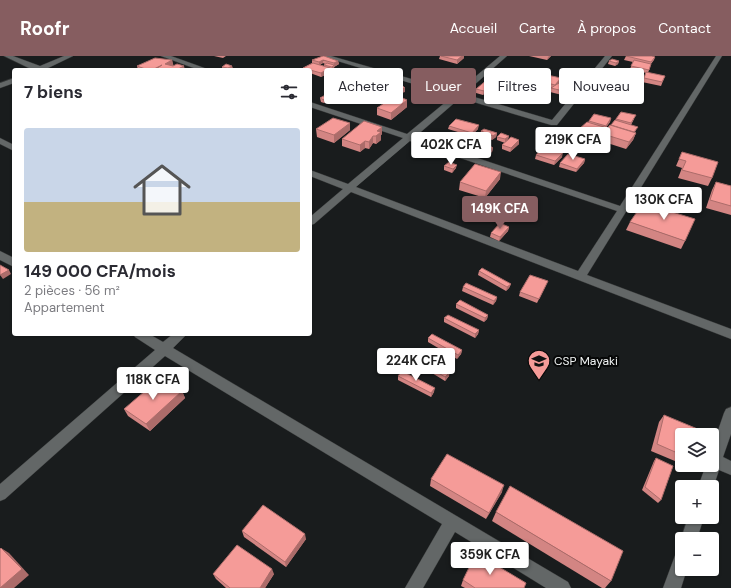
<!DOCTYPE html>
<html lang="fr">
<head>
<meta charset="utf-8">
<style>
	body { margin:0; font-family:"DM Sans",sans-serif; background:#f2f2f3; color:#2b2b33; height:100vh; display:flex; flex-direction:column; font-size:15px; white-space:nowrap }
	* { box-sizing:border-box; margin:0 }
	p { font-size:13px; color:#7c7c81 }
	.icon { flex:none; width:22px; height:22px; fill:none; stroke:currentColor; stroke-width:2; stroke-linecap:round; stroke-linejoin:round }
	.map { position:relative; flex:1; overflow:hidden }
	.details { position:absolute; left:12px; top:12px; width:300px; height:268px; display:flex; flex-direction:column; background:#fff; border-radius:4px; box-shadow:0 1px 3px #0004 }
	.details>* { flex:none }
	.top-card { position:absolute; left:324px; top:12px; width:347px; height:36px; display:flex; gap:8px }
	.buttons { position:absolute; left:675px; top:372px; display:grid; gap:8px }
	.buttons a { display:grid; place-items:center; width:44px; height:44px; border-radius:4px; background:#fff; box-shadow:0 1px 3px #0004; font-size:20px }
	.price { position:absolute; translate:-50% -34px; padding:0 9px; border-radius:4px; background:#fff; color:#222; font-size:13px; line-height:26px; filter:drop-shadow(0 1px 2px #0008) }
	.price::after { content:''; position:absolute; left:50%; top:24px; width:12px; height:9px; margin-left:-6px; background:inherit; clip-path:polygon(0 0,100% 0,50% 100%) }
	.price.selected { background:#865d60; color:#fff }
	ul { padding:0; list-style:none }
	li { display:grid; align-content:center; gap:8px; height:212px; padding:0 12px }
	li+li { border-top:1px solid #e1e1e2 }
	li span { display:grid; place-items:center; height:124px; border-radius:4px; color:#555 }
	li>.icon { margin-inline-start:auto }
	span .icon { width:72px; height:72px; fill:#fffc; stroke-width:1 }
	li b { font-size:17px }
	h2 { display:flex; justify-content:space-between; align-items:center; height:48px; padding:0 12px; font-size:17px }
	.pill { padding:0 14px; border-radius:4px; background:#fff; box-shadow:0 1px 3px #0004; font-size:14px; line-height:36px }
	.pill.selected { background:#865d60; color:#fff }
	header { display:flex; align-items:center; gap:24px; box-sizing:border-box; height:56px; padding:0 20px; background:#865d60; color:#fff }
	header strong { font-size:19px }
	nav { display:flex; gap:22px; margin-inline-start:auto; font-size:14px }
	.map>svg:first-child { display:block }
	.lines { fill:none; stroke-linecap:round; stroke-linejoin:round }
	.minor-casing { stroke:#343636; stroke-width:1 }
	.minor { fill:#636767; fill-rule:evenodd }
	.wall { fill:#d38583; fill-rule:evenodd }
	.shaded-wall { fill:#ac6c6a }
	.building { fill:#f59b98; stroke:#ac6c6a }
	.labels { text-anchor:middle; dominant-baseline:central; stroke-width:4; stroke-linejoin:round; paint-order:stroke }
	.poi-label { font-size:12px; fill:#eff2f2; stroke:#060707; text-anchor:start }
</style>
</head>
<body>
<header>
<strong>Roofr</strong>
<nav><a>Accueil</a><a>Carte</a><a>À propos</a><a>Contact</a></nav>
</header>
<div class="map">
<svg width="731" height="532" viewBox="0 0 731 532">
	<rect width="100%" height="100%" fill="#191c1d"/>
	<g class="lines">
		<g class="minor-casing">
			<g id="minor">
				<path d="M4 0H13L40 10 64 0H73L46 13 47 14H33Z"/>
				<path d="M161 0H171L210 14H199Z"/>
				<path d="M321 0H331L457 36 500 0H507L464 38 552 64 605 0H612L557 69H551L460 42 415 81 620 150 716 0H722L587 219 731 273V283L351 136 314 168 310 169V161L343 133 310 120V114L348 128 403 82 310 51V46L407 78 453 40ZM410 85 617 155 578 215 356 131Z"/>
				<path d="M14 22V27L0 32V27Z"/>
				<path d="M0 82 14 89V95L0 88Z"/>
				<path d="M0 195 14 202V211L0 204Z"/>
				<path d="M133 278H149L163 286 173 278H187L173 292 568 526 571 532H546L455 476 423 532H405L442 468 165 300 5 443 0 445V428L155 294 135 281Z"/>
				<path d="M731 351V378L723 401 731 405V419L719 414 712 435V431H698L706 409H712V392L724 357 726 353Z"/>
				<path d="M688 461H704L697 483H682V486L681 483Z"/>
				<path d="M682 495V513H687L681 532H663L676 497Z"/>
			</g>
		</g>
		<use href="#minor" class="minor"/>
	</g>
	<g class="wall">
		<path d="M214 0H226L223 2Z"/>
		<path d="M440 0 464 2 457 8 439 3Z"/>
		<path d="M529 0H551L547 4Z"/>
		<path d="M626 0 655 1 654 4 651 8 648 17 665 20 661 30 642 26 646 17 630 13 633 6 624 4Z"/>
		<path d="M172 4 173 10 185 14H138L137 10Z"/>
		<path d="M312 4 338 5 339 8 334 11V13L350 21 370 19V23L361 29 367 38 354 47 337 42V35L338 34V30L347 25V23L341 27 325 22V19L321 21 310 17V14H304L303 12 312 7ZM323 7 325 8 324 9V10L320 9Z"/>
		<path d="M609 5H619L618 8 615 10 608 8Z"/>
		<path d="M232 10 233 14H223L222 11Z"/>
		<path d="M561 22 560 26 558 28 566 29 565 33 562 39 550 36 551 32H552L531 26 532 23Z"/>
		<path d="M496 25 495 27 503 31 491 41 485 39V37L483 39 476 37V33Z"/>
		<path d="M382 28 405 36 388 39 382 32Z"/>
		<path d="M333 39V42L324 47 321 46 320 42Z"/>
		<path d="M407 44V51L391 64 377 59V52Z"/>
		<path d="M611 62 610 66 605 73H604L603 75 597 82 578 77 579 73 588 66 589 65Z"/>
		<path d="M616 63H634L631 69 636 74 635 76 636 77 633 84 626 93 601 85 603 78 611 69Z"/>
		<path d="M350 67V74L334 87 317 81 316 73Z"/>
		<path d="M449 70 478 73 471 80 448 73Z"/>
		<path d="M382 71V78L381 79V84L376 88 373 87 369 93 365 92 360 96 342 90V83Z"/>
		<path d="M481 75 497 77 496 81 492 84 480 79Z"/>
		<path d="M509 80 508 83 505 87 497 84V81Z"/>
		<path d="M519 84V88L510 96 502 93V89Z"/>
		<path d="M463 88 493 92 492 96 477 102 462 92Z"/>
		<path d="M682 96 712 122 708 130 678 122 682 112 676 110Z"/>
		<path d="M536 99 562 101 554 109 535 103Z"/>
		<path d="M585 103 584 107 576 116 559 111 560 107Z"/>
		<path d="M444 110 456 112 452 117 444 114Z"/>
		<path d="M500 123 485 142 459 134 460 126Z"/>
		<path d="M716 126 731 130V159L706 152 712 134Z"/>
		<path d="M630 166 685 185 681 193 626 174Z"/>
		<path d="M509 171 508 175 499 185 490 181 491 177Z"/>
		<path d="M479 215 511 228 509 232 506 235 478 219Z"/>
		<path d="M546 229 537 247 519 240 520 236Z"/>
		<path d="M463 231 497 241 496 245 493 249 462 235Z"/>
		<path d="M456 248 488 259 487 263 484 266 456 252Z"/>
		<path d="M444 262 479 274 478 278 475 282 444 266Z"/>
		<path d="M428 282 462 294 461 298 457 303 428 286Z"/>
		<path d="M414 302 449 320 445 325 414 306Z"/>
		<path d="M398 320 434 336 431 341 398 324Z"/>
		<path d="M182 335 185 342 150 375 128 360 124 353Z"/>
		<path d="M664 359 682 379V408L651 395 659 366Z"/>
		<path d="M656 402 661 444 658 447 642 434 654 405Z"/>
		<path d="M431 423 502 436 486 463 430 430Z"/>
		<path d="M496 456 611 525 605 532H602L492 465Z"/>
		<path d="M242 475 306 483 286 511 244 481Z"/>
		<path d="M213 518H274L265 532H226L216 523Z"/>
		<path d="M463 524 524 532H465L461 530Z"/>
	</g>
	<g class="shaded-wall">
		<path d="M462 0H464V2L457 8V4Z"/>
		<path d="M549 0H551L547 4 548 1Z"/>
		<path d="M172 4 174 11 165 8Z"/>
		<path d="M323 4V7L319 9V6Z"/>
		<path d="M338 5 339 8 334 11 335 13 332 15V11L334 10V7Z"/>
		<path d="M619 5 618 8 615 10 616 7Z"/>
		<path d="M184 10 185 14H176Z"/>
		<path d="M232 10 233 14H228V12Z"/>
		<path d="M330 12V16L321 21V17Z"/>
		<path d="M350 17V21L341 27V24Z"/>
		<path d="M370 19V23L358 30V27Z"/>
		<path d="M561 22 560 26 554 32 555 29Z"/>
		<path d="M496 25 495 28 485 36V37L483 39 484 35Z"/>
		<path d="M504 27 503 31 491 41 492 38Z"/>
		<path d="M566 29 565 33 562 39 563 35Z"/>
		<path d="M367 31V38L354 47V40Z"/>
		<path d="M405 32V36L388 39V35Z"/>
		<path d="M333 39V42L324 47V44Z"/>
		<path d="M407 44V51L391 64V57Z"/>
		<path d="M611 62 610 66 605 73 606 70Z"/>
		<path d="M350 67V74L334 87V79Z"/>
		<path d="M479 69 478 73 471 80 472 77Z"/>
		<path d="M382 71V78L381 79V84L376 88V80L377 75Z"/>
		<path d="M604 71 603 75 597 82 598 79Z"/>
		<path d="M497 77 496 81 492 84 493 80Z"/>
		<path d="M636 77 633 84 626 93 629 86Z"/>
		<path d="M373 80V87L369 93V86Z"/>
		<path d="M509 80 508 83 505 87V83Z"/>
		<path d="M519 84V88L510 96 511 92Z"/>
		<path d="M365 85V92L360 96V89Z"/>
		<path d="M493 92 492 96 477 102 478 98Z"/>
		<path d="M563 97 562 101 554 109 555 105Z"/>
		<path d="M585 103 584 107 576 116 577 113Z"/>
		<path d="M457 109 456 112 452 117 453 113Z"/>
		<path d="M501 116 500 123 485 142 486 135Z"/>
		<path d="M509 171 508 175 499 185 500 181Z"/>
		<path d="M9 214 11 218 3 223 0 219Z"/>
		<path d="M511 228 509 232 506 235 507 231Z"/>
		<path d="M497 241 496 245 493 249 494 245Z"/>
		<path d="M488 259 487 263 484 266 485 262Z"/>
		<path d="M479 274 478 278 475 282V278Z"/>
		<path d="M462 294 461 298 457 303 458 299Z"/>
		<path d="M450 316 449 320 445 325V321Z"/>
		<path d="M435 332 434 336 431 341V337Z"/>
		<path d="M182 335 185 342 150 375 146 368Z"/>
		<path d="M504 429 502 436 486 463 489 457Z"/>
		<path d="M305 478 306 483 286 511 285 506Z"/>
		<path d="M1 492 9 497 29 519 14 532H0Z"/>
		<path d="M272 513 274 518 265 532H260Z"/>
	</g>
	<g class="building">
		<path d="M323 0H324L338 5 334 7 323 4 319 6 312 4Z"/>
		<path d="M441 0H462L457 4Z"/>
		<path d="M626 0H652L655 1 651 6Z"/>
		<path d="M155 2 172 4 165 8 173 10 177 8 184 10 176 14H154L162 9 152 14H148L137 10Z"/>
		<path d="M612 3 619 5 616 7 609 5Z"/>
		<path d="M634 4 651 8 649 14 631 10Z"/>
		<path d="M313 7 330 12 321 17 303 12Z"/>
		<path d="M327 7 334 9 332 11 324 9Z"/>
		<path d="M226 8 232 10 228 12 222 11Z"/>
		<path d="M334 13 350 17 341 24 325 19Z"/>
		<path d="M359 16 370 19 358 27 347 23Z"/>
		<path d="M646 16 665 20 662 26 644 22Z"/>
		<path d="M538 17 561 22 555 29 532 23Z"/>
		<path d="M488 23 496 25 484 35 476 33Z"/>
		<path d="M346 25 367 31 354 40 337 35 342 32 338 30Z"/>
		<path d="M398 25 405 32 388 35 382 28Z"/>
		<path d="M498 25 504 27 492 38 485 36Z"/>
		<path d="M559 27 566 29 563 35 551 32Z"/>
		<path d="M329 37 333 39 324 44 320 42Z"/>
		<path d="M396 39 407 44 391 57 377 52Z"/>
		<path d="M621 56 636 59 631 67 616 63Z"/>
		<path d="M594 58 611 62 606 70 589 65Z"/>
		<path d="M333 62 350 67 334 79 316 73Z"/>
		<path d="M456 63 479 69 472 77 449 70Z"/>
		<path d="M615 64 638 71 634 76 611 69Z"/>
		<path d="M364 65 382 71 377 75 381 76 376 80H373L369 86 365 85 360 89 342 83Z"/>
		<path d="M587 66 604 71 598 79 579 73Z"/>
		<path d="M610 69 636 77 629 86 603 78Z"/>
		<path d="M484 73 497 77 493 80 481 75Z"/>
		<path d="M501 77 509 80 505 83 497 81Z"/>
		<path d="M511 81 519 84 511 92 502 89Z"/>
		<path d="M478 82 493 92 478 98 463 88Z"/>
		<path d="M543 91 563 97 555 105 536 99Z"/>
		<path d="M682 96 718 106 712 122 682 114 686 105 679 103Z"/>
		<path d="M568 98 585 103 577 113 560 107Z"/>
		<path d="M449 106 457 109 453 113 444 110Z"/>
		<path d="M475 108 501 116 486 135 460 126Z"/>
		<path d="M716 126 731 130V150L710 144Z"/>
		<path d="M643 147 695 163 685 185 630 166Z"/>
		<path d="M500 167 509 171 500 181 491 177Z"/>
		<path d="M0 209 9 214 0 219Z"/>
		<path d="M482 212 511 228 507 231 479 215Z"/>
		<path d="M530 219 548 225 539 243 520 236Z"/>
		<path d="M466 227 497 241 494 245 463 231Z"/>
		<path d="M460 244 488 259 485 262 456 248Z"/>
		<path d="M448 259 479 274 475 278 444 262Z"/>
		<path d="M432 278 462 294 458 299 428 282Z"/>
		<path d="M418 297 450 316 445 321 414 302Z"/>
		<path d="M402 315 435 332 431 337 398 320Z"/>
		<path d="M160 322 182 335 146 368 124 353Z"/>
		<path d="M664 359 700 374 699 379H682V399L657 388Z"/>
		<path d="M447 398 504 429 489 457 431 423Z"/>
		<path d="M656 402 673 410 661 444 645 431Z"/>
		<path d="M510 430 623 495 611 525 496 456Z"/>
		<path d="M263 449 305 478 285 506 242 475Z"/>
		<path d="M237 489 272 513 260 532H230L213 518Z"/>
		<path d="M1 492 22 513 0 532V493Z"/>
		<path d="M476 497 526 527 524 532H475L463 524Z"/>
	</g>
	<defs>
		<g id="school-pin" transform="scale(1.15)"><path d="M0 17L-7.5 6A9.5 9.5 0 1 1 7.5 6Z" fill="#f59b98" stroke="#060707"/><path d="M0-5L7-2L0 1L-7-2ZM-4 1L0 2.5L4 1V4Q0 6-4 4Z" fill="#111"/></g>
	</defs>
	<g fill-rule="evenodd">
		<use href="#school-pin" x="539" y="305"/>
	</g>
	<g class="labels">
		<g class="poi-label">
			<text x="554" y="305">CSP Mayaki</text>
		</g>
	</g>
</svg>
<div class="buttons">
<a><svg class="icon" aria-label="layers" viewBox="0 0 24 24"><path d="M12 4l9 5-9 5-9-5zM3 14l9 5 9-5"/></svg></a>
<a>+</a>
<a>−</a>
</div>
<b class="price" style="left:573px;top:105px">219K CFA</b>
<b class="price" style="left:451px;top:110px">402K CFA</b>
<b class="price" style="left:664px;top:165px">130K CFA</b>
<b class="price selected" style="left:500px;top:174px">149K CFA</b>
<b class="price" style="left:416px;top:326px">224K CFA</b>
<b class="price" style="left:153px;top:345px">118K CFA</b>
<b class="price" style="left:490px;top:520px">359K CFA</b>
<div class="top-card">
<a class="pill">Acheter</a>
<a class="pill selected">Louer</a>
<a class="pill">Filtres</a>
<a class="pill">Nouveau</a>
</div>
<section class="details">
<h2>7 biens<svg class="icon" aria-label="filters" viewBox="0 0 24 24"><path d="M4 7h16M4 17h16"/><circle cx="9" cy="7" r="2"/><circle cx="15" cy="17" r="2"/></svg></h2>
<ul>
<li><span style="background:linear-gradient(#c9d6e8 60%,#c2b280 0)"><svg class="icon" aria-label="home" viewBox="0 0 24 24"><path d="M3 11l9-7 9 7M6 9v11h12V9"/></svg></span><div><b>149 000 CFA/mois</b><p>2 pièces · 56 m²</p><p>Appartement</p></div></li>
</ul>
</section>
</div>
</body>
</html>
